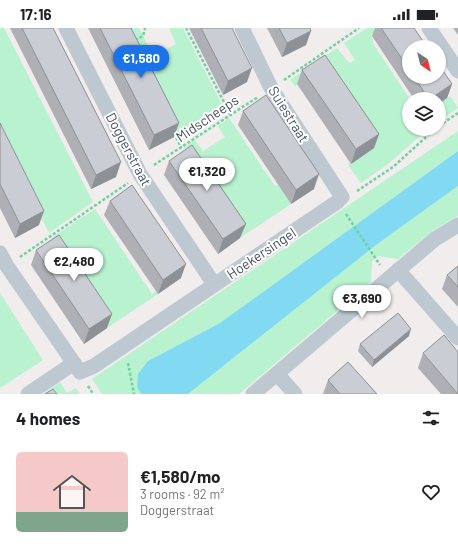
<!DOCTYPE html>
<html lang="en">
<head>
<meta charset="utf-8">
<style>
	body { margin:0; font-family:Barlow,sans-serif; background:#f2f2f2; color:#202124; height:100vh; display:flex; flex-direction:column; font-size:15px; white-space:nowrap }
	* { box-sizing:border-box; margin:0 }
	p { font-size:13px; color:#757577 }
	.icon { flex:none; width:22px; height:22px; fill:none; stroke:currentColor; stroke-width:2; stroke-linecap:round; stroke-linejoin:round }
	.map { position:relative; height:366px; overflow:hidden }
	.drawer { display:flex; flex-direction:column; background:#fff; flex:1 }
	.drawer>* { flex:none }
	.needle { width:26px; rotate:145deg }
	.buttons { position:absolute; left:402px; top:12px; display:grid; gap:8px }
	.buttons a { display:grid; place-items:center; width:44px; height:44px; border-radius:50%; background:#fff; box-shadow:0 1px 3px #0004; font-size:20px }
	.price { position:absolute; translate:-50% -34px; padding:0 9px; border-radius:14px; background:#fff; color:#222; font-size:13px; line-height:26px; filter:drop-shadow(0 1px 2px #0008) }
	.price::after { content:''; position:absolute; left:50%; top:24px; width:12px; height:9px; margin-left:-6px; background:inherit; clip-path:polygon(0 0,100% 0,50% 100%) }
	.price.active { background:#1a73e8; color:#fff }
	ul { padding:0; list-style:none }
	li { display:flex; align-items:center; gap:12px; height:100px; padding:0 16px }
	li span { display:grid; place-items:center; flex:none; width:112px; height:80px; border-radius:6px; color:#555 }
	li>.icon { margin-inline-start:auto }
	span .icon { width:48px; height:48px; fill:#fffc; stroke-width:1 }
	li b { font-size:17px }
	h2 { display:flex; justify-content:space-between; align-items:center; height:48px; padding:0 16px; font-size:17px }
	.status { display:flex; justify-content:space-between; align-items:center; height:28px; padding:0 20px; background:#fff; direction:ltr }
	.status svg { height:11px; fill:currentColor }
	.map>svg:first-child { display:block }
	.green { fill:#b8f2cf }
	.water { fill:#82daf2 }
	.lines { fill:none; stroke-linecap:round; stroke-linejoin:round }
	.path { stroke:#6ed2a1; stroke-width:2.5; stroke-dasharray:3 2; stroke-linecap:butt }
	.street { stroke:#bdc8d1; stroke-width:15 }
	.wall { fill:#aeb0b5 }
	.shaded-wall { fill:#8d9094 }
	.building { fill:#cacdd3; stroke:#8d9094 }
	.labels { text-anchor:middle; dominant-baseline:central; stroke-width:4; stroke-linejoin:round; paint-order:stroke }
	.street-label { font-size:14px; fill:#45515d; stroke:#fff }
</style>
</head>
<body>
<div class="status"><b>17:16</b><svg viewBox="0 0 49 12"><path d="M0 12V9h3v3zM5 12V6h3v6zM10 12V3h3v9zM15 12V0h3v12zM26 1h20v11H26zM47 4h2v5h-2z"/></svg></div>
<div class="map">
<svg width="458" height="366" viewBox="0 0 458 366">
	<rect width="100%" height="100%" fill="#f1eded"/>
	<g class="green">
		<path d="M0 0H4L93 174 49 205 0 109Z"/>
		<path d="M124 0H139L153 28 176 16 169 0H183L226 85 182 114Z"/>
		<path d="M367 0H381L371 7 374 17 410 71 409 101H428L388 136 361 155 348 137 373 120 314 45 295 58 290 52 337 20 349 35 355 32 344 15Z"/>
		<path d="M450 68 458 80 439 93V76Z"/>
		<path d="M229 90 275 158 278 157 291 176 240 210 227 189 229 188 184 120 195 112 203 123 225 109 218 98Z"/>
		<path d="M458 103V123L220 295 148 333 137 359 141 366H102L92 351Z"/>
		<path d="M458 158V188L435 201 398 231 379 228 372 233 371 254 239 366H188L376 217Z"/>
		<path d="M95 181 152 266 156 263 158 266 107 300 101 292 104 289 51 210Z"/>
		<path d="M0 265 43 332 0 360Z"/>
		<path d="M60 354 67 365 76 360 80 366H43Z"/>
	</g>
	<path class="water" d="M458 123V158L376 217 188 366H141L137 359 138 346 148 333 220 295Z"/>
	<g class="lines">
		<g class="path">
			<path d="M186 0 230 86"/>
			<path d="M135 12 143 8 145 0"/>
			<path d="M284 52 359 0"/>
			<path d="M439 98 458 85"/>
			<path d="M174 105 181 119"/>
			<path d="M154 137 258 69"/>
			<path d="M357 163 393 139 435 101"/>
			<path d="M346 186 380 237"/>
			<path d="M20 229 128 155"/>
			<path d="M128 335 134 366"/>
			<path d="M88 358 93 366"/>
		</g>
		<g class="street">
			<path d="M66 0 140 146 214 256"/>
			<path d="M429 0 458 43"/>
			<path d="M0 225 7 238 80 344 94 338 337 174 342 169 271 60 242 0"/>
			<path d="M398 242 458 310"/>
			<path d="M277 346 295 366"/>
			<path d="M28 366 74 335"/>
			<path d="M253 366 435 211 458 197"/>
		</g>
	</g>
	<g class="wall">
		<path d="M10 0H53L116 149 91 161Z"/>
		<path d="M88 0H131L174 109 149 122Z"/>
		<path d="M189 0H232L247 54 223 67Z"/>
		<path d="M267 0H310L306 17 282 29Z"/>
		<path d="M375 0H414L409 19V49H439L452 56 447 70 414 71 372 8Z"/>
		<path d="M453 0H458V7Z"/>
		<path d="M302 42 379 106 374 120 351 136 297 56Z"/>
		<path d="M243 83 314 161 291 176 238 97Z"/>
		<path d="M0 95 39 197 15 210 0 180Z"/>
		<path d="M169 133 240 210 218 226 164 147Z"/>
		<path d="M110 173 181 250 158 266 104 187Z"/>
		<path d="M36 222 107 300 84 316 31 237Z"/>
		<path d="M458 238V279L442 261 447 247Z"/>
		<path d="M409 308 372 339 358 323 360 316Z"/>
		<path d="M423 325 458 366H441L418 340Z"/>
		<path d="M328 352 377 366H323Z"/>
	</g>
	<g class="shaded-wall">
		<path d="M311 3 306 17 282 29 287 15Z"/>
		<path d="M252 40 247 54 223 67 228 53Z"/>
		<path d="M452 56 447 70 439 76V71H430Z"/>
		<path d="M179 95 174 109 149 122 154 107Z"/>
		<path d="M379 106 374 120 351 136 356 121Z"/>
		<path d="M121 134 116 149 91 161 96 147Z"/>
		<path d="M319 146 314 161 291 176 296 162Z"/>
		<path d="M44 183 39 197 15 210 20 196Z"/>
		<path d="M246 196 240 210 218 226 223 211Z"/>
		<path d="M186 236 181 250 158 266 163 252Z"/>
		<path d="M112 286 107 300 84 316 89 301Z"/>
		<path d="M411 301 409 308 372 339 374 332Z"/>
	</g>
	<g class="building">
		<path d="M22 0H53L121 134 96 147Z"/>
		<path d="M100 0H131L179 95 154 107Z"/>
		<path d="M201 0H232L252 40 228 53Z"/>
		<path d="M279 0H310L311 3 287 15Z"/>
		<path d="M381 0H414L427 19H409V41Z"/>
		<path d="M325 27 379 106 356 121 302 42Z"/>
		<path d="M439 37 452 56 430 71H429L414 49H439Z"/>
		<path d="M266 67 319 146 296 162 243 83Z"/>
		<path d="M0 95 44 183 20 196 0 156Z"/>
		<path d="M192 117 246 196 223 211 169 133Z"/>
		<path d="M132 157 186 236 163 252 110 173Z"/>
		<path d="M59 207 112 286 89 301 36 222Z"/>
		<path d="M458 238V259L447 247Z"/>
		<path d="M398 285 411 301 374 332 360 316Z"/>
		<path d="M444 307 458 324V366L423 325Z"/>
		<path d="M348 334 377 366H340L328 352Z"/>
		<path d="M53 361 57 366H45Z"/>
	</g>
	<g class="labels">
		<g class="street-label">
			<text transform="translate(289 86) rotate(58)">Suiestraat</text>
			<text transform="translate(207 90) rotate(-34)">Midscheeps</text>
			<text transform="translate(129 121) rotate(62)">Doggerstraat</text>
			<text transform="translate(261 225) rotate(-34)">Hoekersingel</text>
		</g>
	</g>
</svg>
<div class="buttons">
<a><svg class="needle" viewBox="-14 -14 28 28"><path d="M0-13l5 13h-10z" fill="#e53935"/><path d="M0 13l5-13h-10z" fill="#757577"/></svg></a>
<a><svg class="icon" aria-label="layers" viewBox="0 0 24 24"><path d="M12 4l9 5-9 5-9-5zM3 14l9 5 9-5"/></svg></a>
</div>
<b class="price active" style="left:141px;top:51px">€1,580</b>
<b class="price" style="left:207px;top:164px">€1,320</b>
<b class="price" style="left:74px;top:254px">€2,480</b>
<b class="price" style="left:362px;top:291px">€3,690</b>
</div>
<section class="drawer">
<h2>4 homes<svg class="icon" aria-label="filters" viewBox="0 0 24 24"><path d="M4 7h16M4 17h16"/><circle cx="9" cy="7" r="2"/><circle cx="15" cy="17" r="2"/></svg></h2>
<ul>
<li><span style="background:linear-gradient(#f6c9c9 75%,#7fa58c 0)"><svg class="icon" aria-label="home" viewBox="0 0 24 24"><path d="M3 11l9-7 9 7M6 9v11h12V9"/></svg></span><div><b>€1,580/mo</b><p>3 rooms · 92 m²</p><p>Doggerstraat</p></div><svg class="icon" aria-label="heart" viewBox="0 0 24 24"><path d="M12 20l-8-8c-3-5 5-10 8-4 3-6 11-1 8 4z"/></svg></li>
</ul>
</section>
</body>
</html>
